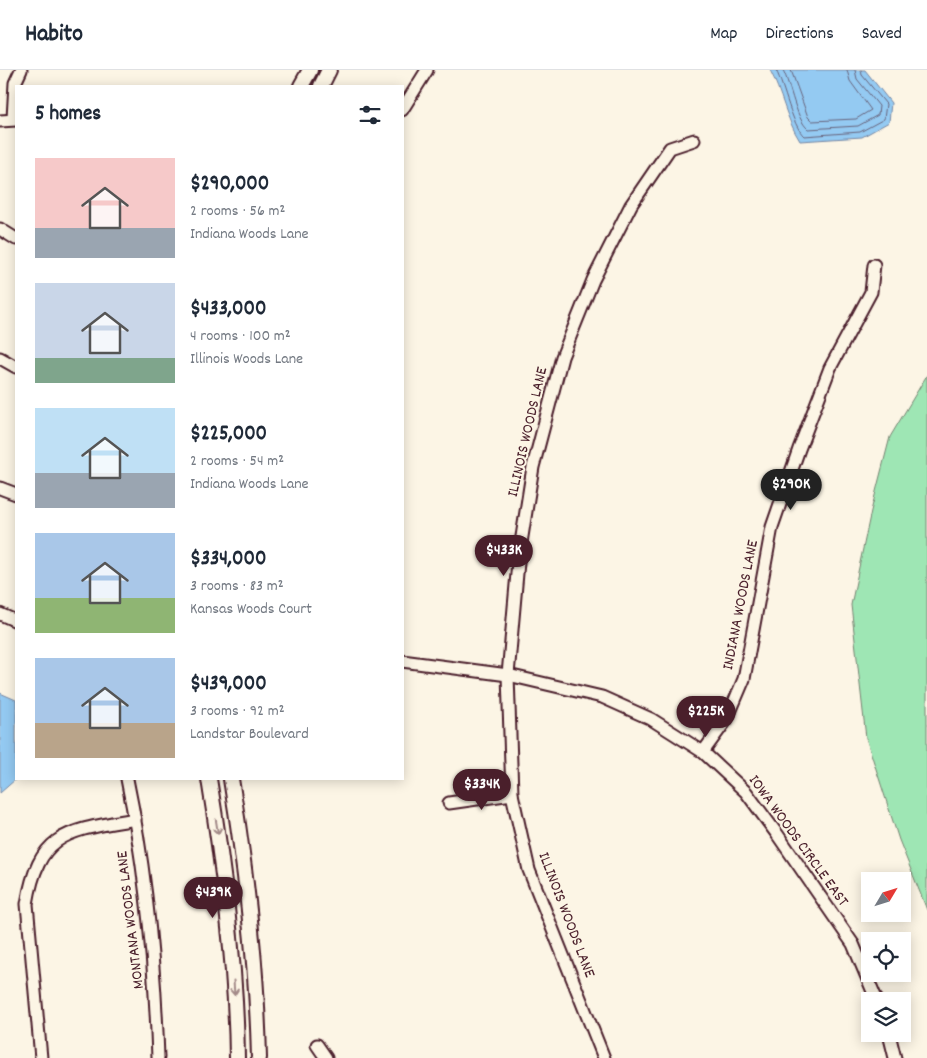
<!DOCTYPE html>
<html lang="en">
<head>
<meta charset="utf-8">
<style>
	body { margin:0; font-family:Dekko,sans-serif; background:#f6f6f7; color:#1f2937; height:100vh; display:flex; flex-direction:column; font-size:19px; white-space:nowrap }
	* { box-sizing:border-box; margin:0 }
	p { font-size:16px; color:#747a83 }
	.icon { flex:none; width:28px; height:28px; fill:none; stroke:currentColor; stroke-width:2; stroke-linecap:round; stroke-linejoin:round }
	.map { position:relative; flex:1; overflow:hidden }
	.side { position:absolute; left:15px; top:15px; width:389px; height:695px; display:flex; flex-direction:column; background:#fff; border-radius:0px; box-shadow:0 2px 12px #0003 }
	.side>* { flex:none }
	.needle { width:32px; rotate:52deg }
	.fabs { position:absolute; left:861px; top:802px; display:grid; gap:10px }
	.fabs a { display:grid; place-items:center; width:50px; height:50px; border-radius:0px; background:#fff; box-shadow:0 2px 12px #0003; font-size:25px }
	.price { position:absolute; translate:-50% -42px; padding:0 11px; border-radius:18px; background:#4a1f2b; color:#fff; font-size:16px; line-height:32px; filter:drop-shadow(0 1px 2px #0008) }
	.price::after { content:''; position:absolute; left:50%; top:30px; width:15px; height:11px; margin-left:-8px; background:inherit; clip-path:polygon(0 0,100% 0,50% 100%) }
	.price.current { background:#222; color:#fff }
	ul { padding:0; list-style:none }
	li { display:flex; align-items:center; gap:15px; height:125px; padding:0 20px }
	li span { display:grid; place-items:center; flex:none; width:140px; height:100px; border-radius:0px; color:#555 }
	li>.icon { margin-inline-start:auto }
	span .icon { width:60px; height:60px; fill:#fffc; stroke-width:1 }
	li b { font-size:21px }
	h2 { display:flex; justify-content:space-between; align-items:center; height:60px; padding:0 20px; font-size:21px }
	header { display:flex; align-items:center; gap:30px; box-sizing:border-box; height:70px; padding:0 25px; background:#fff; border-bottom:1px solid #e0e1e3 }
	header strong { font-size:24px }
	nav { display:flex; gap:28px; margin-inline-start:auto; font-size:18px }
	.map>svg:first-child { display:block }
	.green { fill:#9ee6b4; stroke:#748270 }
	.water { fill:#94caf2; stroke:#7686a2 }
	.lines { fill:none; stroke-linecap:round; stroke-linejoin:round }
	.shore { stroke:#68637b; stroke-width:1 }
	.minor-casing { stroke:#4a1f2b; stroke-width:15 }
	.tertiary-casing { stroke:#4a1f2b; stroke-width:18 }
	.minor { stroke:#fcf5e5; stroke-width:11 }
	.tertiary { stroke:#fcf5e5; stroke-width:14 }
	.oneway { stroke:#a38a88 }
	.labels { text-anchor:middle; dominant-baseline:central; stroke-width:4; stroke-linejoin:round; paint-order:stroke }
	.street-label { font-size:16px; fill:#4a1f2b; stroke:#fcf5e5 }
</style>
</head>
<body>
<header>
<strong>Habito</strong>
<nav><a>Map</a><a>Directions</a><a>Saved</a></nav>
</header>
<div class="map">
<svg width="927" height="988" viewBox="0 0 927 988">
	<rect width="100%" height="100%" fill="#fcf5e5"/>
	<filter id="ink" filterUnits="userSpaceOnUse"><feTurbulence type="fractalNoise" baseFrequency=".02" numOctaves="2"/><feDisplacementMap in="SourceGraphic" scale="10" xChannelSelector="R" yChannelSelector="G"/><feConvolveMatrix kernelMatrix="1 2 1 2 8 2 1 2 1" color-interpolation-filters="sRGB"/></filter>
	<g filter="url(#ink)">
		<path class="green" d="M927 305V840L899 770 866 668 851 535 871 441 890 367Z"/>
		<g class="water">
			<path d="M770 0H865L891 33 889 52 862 67 800 71C786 49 782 23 770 0Z"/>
			<path d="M0 623 16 630V709L0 723Z"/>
		</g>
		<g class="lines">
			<g class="shore">
				<path d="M776 0C785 18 792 55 804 66L860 62 884 49 886 34 862 5 861 0"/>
				<path d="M783 0C791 16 796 49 808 59L858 56 878 45 879 36 857 9 855 0"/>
				<path d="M791 0 808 47 812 51 856 49 871 40 850 11 847 0"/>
			</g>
			<g class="minor-casing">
				<g id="minor">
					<path d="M402 40 427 0"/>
					<path d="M13 49 15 13 21 0"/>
					<path d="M0 51 16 50"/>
					<path d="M0 159 16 169"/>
					<path d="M0 288 16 297"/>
					<path d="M0 418 16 424"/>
					<path d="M0 544 16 551"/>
					<path d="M402 591 508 605 602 627 651 649 703 682 746 722 777 764 853 874 877 931"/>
					<path d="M703 682 727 649 744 609 772 457 799 379 830 298 871 222 874 195"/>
					<path d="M127 709C146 800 155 895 158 988"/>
					<path d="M449 733 512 724"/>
					<path d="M889 964 895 988"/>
					<path d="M317 975 326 988"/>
					<path d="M41 988 27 834C39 760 70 761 135 749"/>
					<path d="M604 988 529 800 512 724 508 605 518 492 533 397 562 287 593 210 631 135 670 78 694 70"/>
				</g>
			</g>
			<g class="tertiary-casing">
				<g id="tertiary">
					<path d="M301 16 310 0"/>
					<path d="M321 16 329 0"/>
					<path d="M209 709C224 801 236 895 237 988"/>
					<path d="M231 709C246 801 257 894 259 988"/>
				</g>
			</g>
			<use href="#minor" class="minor"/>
			<use href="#tertiary" class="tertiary"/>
		</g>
		<defs><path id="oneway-shaft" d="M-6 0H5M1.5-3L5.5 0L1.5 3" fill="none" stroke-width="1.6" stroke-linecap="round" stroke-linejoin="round" transform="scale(1.25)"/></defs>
		<g class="oneway">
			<use href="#oneway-shaft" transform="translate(217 757) rotate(81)"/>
			<use href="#oneway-shaft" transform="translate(234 918) rotate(86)"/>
		</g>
	</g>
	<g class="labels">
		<g class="street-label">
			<text transform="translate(528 362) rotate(-77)">ILLINOIS WOODS LANE</text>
			<text transform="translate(741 535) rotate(-79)">INDIANA WOODS LANE</text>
			<text transform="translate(798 771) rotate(54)">IOWA WOODS CIRCLE EAST</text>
			<text transform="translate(566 845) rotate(69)">ILLINOIS WOODS LANE</text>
			<text transform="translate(131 850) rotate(-97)">MONTANA WOODS LANE</text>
		</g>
	</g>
</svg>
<div class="fabs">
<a><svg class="needle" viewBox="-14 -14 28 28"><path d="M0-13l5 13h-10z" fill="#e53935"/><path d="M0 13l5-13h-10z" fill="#747a83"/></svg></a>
<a><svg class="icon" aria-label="locate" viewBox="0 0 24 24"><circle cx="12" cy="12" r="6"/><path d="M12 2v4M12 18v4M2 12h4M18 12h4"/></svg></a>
<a><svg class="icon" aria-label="layers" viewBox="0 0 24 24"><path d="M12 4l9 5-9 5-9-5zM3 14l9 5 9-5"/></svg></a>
</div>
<b class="price current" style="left:791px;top:441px">$290K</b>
<b class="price" style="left:504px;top:507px">$433K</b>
<b class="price" style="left:706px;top:668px">$225K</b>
<b class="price" style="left:482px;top:741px">$334K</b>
<b class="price" style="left:213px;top:849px">$439K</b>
<section class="side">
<h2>5 homes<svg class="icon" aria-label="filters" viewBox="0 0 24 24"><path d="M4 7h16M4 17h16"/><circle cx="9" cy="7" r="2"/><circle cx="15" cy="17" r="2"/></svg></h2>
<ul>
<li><span style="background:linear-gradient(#f6c9c9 70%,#9aa5b1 0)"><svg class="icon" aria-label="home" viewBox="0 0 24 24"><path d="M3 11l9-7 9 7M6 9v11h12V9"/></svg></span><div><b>$290,000</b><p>2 rooms · 56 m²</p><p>Indiana Woods Lane</p></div></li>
<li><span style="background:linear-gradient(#c9d6e8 75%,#7fa58c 0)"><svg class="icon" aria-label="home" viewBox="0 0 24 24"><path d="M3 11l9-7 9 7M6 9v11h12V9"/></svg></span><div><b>$433,000</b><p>4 rooms · 100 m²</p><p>Illinois Woods Lane</p></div></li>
<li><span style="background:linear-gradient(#bfe0f5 65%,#9aa5b1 0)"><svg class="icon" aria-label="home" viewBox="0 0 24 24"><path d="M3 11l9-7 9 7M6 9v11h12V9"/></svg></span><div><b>$225,000</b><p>2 rooms · 54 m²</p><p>Indiana Woods Lane</p></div></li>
<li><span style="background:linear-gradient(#a9c7e8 65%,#8fb573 0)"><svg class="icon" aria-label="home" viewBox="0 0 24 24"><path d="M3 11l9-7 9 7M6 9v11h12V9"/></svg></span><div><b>$334,000</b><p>3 rooms · 83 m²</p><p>Kansas Woods Court</p></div></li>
<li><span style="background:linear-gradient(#a9c7e8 65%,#b9a48a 0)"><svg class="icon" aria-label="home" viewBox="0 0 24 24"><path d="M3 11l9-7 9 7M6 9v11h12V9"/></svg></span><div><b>$439,000</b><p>3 rooms · 92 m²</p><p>Landstar Boulevard</p></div></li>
</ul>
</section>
</div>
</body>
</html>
